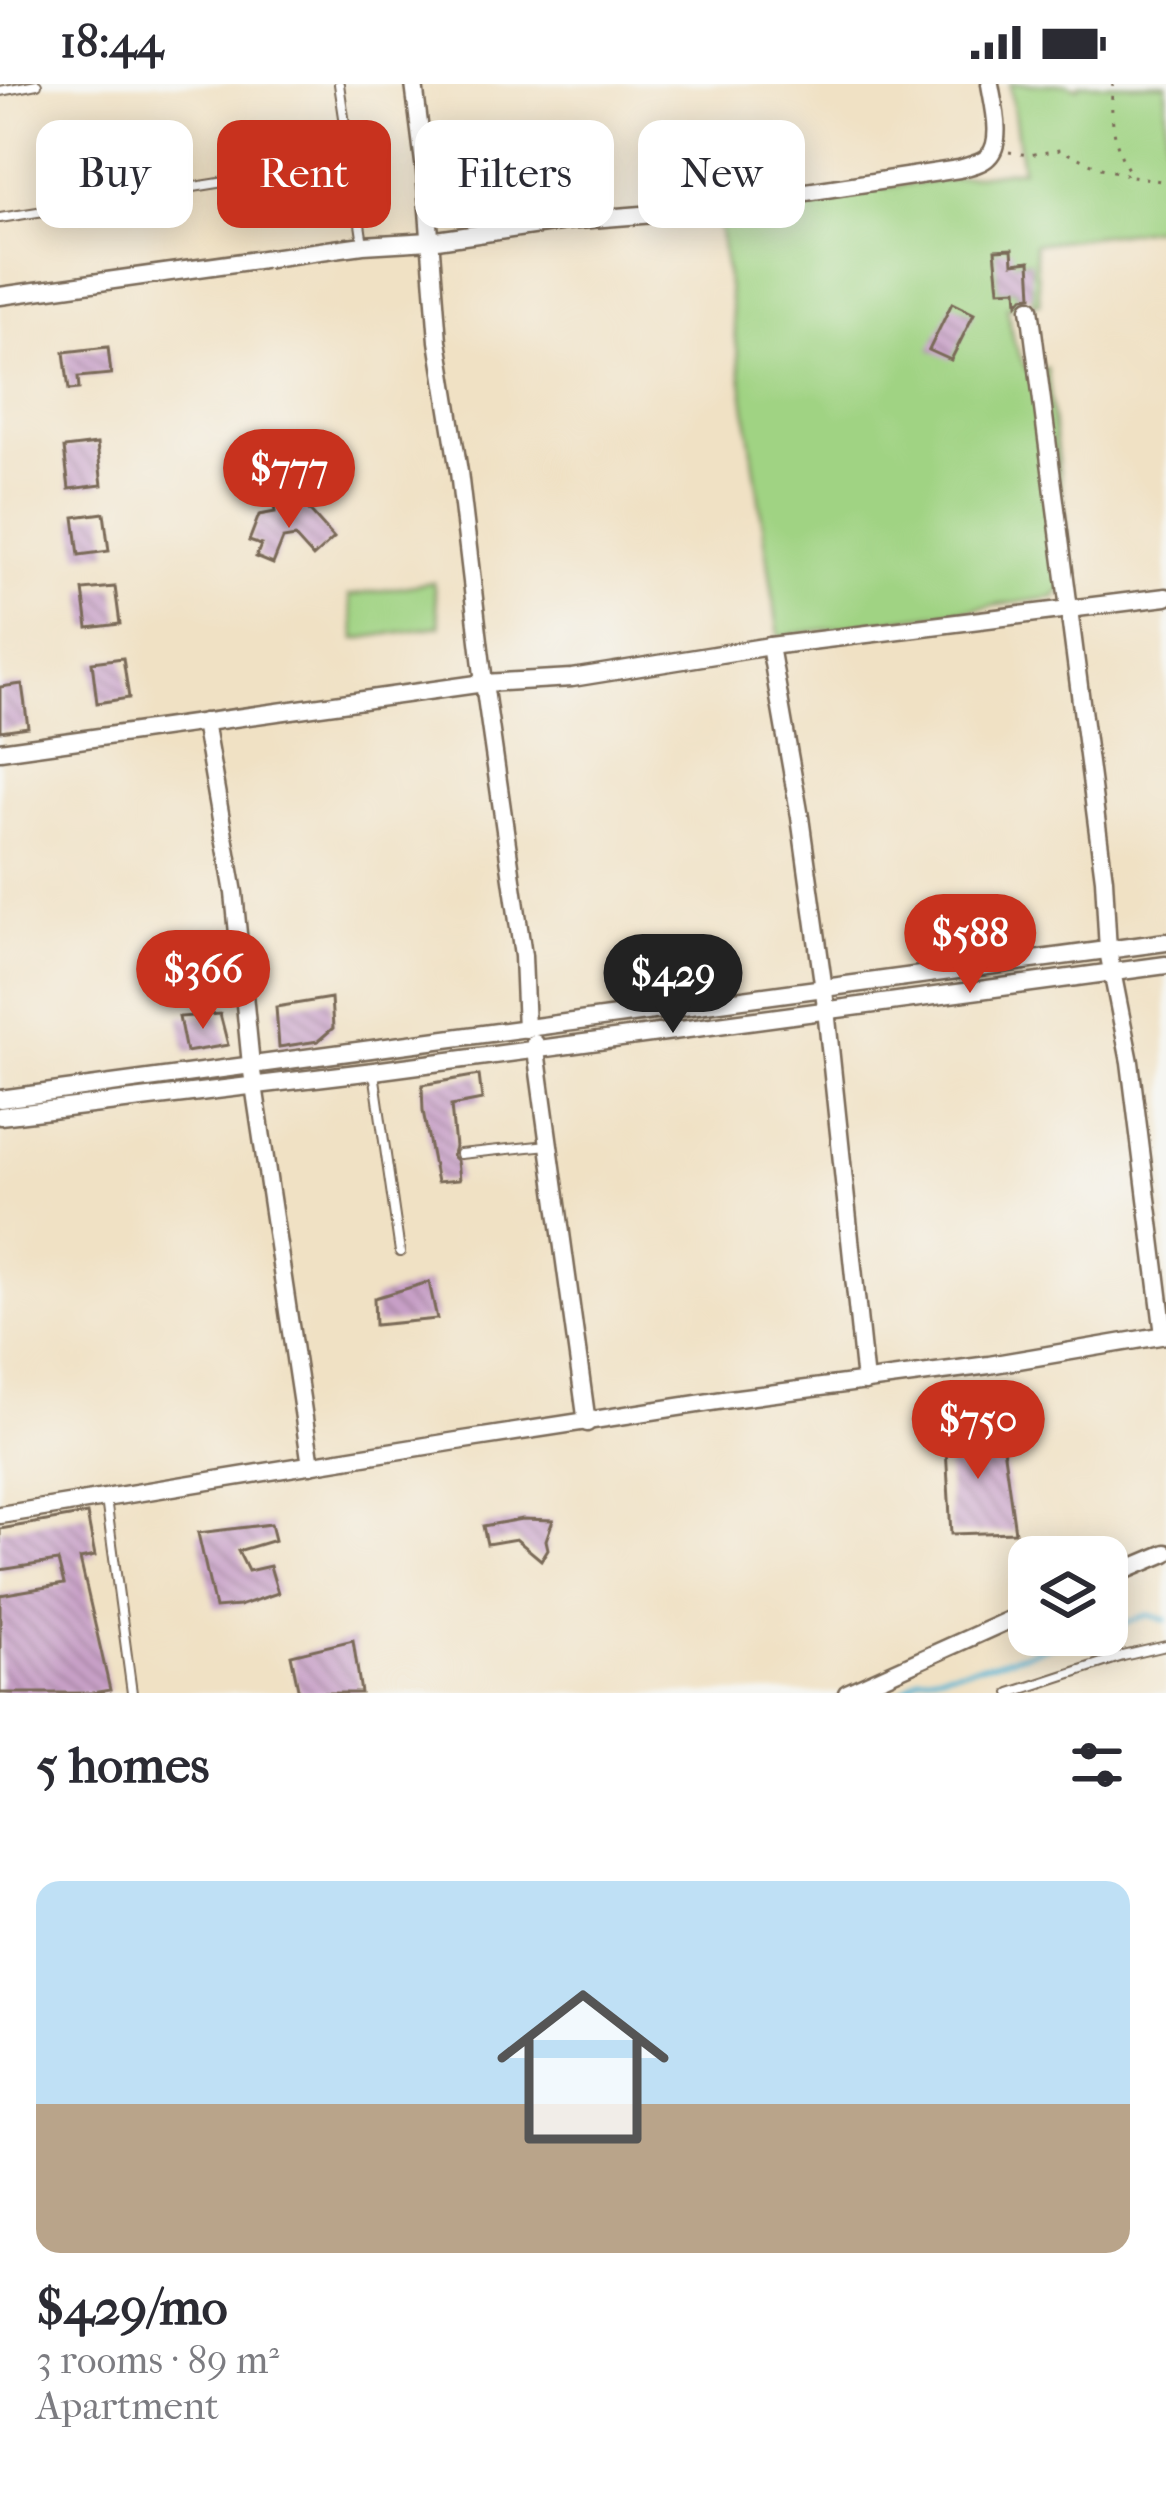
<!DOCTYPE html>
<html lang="en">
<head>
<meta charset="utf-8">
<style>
	body { margin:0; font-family:"IM FELL French Canon",serif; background:#f7f7f7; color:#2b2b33; height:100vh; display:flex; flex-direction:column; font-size:45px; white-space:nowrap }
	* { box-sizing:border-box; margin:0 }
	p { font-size:39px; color:#7c7c81 }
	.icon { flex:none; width:66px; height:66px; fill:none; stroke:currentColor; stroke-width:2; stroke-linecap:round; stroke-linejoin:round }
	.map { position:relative; height:1609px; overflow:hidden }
	.drawer { display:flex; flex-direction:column; background:#fff; flex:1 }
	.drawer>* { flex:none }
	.guide { position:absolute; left:36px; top:36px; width:1095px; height:108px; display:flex; gap:24px }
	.tools { position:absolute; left:1008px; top:1452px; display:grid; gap:24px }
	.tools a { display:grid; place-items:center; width:120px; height:120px; border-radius:24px; background:#fff; box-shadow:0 6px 30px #0003; font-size:60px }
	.price { position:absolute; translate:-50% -102px; padding:0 27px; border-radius:42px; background:#c8321e; color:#fff; font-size:39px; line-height:78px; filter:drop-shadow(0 3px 6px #0008) }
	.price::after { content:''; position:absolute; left:50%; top:72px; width:36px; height:27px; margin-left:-18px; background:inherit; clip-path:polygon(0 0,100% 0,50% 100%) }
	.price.active { background:#222; color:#fff }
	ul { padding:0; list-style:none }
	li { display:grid; align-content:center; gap:24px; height:636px; padding:0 36px }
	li+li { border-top:3px solid #e1e1e2 }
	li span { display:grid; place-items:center; height:372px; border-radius:24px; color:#555 }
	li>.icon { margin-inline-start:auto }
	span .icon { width:216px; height:216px; fill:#fffc; stroke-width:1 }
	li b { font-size:51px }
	h2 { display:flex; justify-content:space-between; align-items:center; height:144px; padding:0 36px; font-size:51px }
	.tag { padding:0 42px; border-radius:24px; background:#fff; box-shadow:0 6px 30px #0003; font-size:42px; line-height:108px }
	.tag.active { background:#c8321e; color:#fff }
	.status { display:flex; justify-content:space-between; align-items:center; height:84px; padding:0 60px; background:#fff; direction:ltr }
	.status svg { height:33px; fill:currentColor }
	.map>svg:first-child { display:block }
	.green { fill:#a0d383; stroke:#6e7e50; stroke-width:3 }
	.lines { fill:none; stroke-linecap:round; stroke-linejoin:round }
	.stream { stroke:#56b5d4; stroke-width:4.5 }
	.building { fill:url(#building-back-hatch) }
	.lane-casing { stroke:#7a6a58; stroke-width:12 }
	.street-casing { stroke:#7a6a58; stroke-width:21 }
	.path { stroke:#7a6a58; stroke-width:3; stroke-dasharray:3 9; stroke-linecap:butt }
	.lane { stroke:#fff; stroke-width:8 }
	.street { stroke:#fff; stroke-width:16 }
</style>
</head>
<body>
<div class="status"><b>18:44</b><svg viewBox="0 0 49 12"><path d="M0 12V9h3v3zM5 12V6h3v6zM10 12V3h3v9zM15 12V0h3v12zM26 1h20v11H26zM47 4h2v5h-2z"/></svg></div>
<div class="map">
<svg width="1166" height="1609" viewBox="0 0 1166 1609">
	<defs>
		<pattern id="building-back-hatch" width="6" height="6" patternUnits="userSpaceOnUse" patternTransform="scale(3)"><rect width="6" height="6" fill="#c8a0c7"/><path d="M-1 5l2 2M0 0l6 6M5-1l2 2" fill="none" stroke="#a483a1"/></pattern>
	</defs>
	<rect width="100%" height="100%" fill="#f6f6f2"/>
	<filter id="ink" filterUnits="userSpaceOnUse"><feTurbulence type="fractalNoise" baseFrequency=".00833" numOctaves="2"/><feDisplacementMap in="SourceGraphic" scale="24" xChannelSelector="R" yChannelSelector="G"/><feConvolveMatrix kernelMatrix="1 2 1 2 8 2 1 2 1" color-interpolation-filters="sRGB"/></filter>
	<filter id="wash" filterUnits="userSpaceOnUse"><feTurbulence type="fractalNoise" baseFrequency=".004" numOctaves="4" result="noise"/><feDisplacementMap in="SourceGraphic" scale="48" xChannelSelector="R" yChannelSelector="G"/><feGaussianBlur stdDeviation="2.7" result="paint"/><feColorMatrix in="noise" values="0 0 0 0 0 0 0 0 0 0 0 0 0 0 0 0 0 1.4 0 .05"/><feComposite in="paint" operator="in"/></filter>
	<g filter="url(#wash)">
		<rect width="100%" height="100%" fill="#f0e1c4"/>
		<g class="green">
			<path d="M1010 0H1066L1078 4 1080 0H1166V143L1034 160 1040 219 1033 220 1031 200 1018 190 1031 188 1029 177 1016 178 1017 189 998 192 1000 206 1017 205 1018 221 1007 223 1013 255 1026 286 1047 284 1073 506 1057 508 1056 513 779 552 717 126 1022 85Z"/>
			<path d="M433 498 440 542 356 555 349 512Z"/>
		</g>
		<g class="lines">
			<g class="stream">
				<path d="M1107 1545 1148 1532 1166 1536"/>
				<path d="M901 1609 919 1593 994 1579 1087 1551"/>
			</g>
		</g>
		<g id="blocks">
			<g class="building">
				<path d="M1012 165 1013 179 1030 177 1032 212 1023 213 1018 219 1017 205 999 206 995 166Z"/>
				<path d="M952 219 974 230 951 276 929 266Z"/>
				<path d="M108 263 111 290 78 293 79 305 69 306 64 268Z"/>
				<path d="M97 360 102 401 69 405 64 364Z"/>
				<path d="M301 417 334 454 313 473 295 453 283 455 273 480 256 473 261 461 249 457 259 431 275 428 274 422Z"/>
				<path d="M104 429 109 467 79 471 74 433Z"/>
				<path d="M115 503 120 540 88 544 83 506Z"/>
				<path d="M123 574 129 614 97 619 92 578Z"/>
				<path d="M22 600 28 643 0 647V603Z"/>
				<path d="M331 914 333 944 318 957 279 963 276 923Z"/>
				<path d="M220 930 228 961 186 968 179 933Z"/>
				<path d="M479 991 482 1016 451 1022 455 1063 452 1072 457 1077 459 1096 437 1098 423 1027 422 1001Z"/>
				<path d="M429 1198 437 1235 375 1241 374 1214Z"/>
				<path d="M1000 1341 1015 1448 951 1450 945 1347Z"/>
				<path d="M87 1430 95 1472 80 1475 110 1606 92 1609H0V1511L64 1500 58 1477 0 1486V1445Z"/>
				<path d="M522 1435 553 1436 546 1456 548 1465 541 1476 516 1455 487 1460 483 1442Z"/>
				<path d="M271 1440 275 1456 238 1467 248 1487 270 1482 278 1509 239 1522 215 1524 198 1449Z"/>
				<path d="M353 1556 361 1609H299L291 1571Z"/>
			</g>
		</g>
	</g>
	<g filter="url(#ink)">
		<use href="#blocks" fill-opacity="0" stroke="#7a6a58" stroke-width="3"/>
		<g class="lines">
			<g class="lane-casing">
				<g id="lane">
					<path d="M339 0 363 160"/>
					<path d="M0 7 37 0"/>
					<path d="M0 134 350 78"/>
					<path d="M374 988 400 1168"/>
					<path d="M460 1070 548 1061"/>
					<path d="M106 1415 132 1609"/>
					<path d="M1010 1609 1123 1572 1166 1562"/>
				</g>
			</g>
			<g class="street-casing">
				<g id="street">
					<path d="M414 0 425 87 438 257 459 388 484 599 523 872 526 945"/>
					<path d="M0 212 363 161 430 157 566 137 667 129 959 85C968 82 981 80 988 73 1004 58 993 19 990 0"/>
					<path d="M1030 224 1104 795 1108 867 1130 978 1164 1251"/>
					<path d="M770 562 800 733 824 906 865 1298"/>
					<path d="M204 638 234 809 251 981 311 1381"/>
					<path d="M0 667 484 599 572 594 770 562 1166 513"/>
					<path d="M535 959 587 1339"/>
					<path d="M0 1015 1166 858"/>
					<path d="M0 1032 374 987 1166 881"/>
					<path d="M0 1431 457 1357 730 1315 989 1281 1166 1251"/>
					<path d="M1107 1494 1166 1469"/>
					<path d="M847 1609 1029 1527"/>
				</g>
			</g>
			<g class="path">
				<path d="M1113 0C1109 28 1114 70 1133 92L1166 98"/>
				<path d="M1009 68 1028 71 1060 66 1101 84 1133 92"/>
			</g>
			<use href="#lane" class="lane"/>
			<use href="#street" class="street"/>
		</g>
	</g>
</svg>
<div class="tools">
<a><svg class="icon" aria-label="layers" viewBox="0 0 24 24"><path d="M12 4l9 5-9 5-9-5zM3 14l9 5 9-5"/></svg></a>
</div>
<b class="price" style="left:289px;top:447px">$777</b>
<b class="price" style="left:970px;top:912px">$588</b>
<b class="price" style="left:203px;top:948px">$366</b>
<b class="price active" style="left:673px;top:952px">$429</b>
<b class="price" style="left:978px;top:1398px">$750</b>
<div class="guide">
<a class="tag">Buy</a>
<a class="tag active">Rent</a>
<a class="tag">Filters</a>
<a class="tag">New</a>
</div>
</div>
<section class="drawer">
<h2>5 homes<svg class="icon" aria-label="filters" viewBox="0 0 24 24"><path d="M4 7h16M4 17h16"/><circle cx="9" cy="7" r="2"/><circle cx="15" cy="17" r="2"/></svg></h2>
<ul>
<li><span style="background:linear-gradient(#bfe0f5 60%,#b9a48a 0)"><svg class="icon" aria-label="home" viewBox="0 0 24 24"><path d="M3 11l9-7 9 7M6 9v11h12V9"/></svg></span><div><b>$429/mo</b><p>3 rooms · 89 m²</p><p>Apartment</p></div></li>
</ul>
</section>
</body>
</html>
